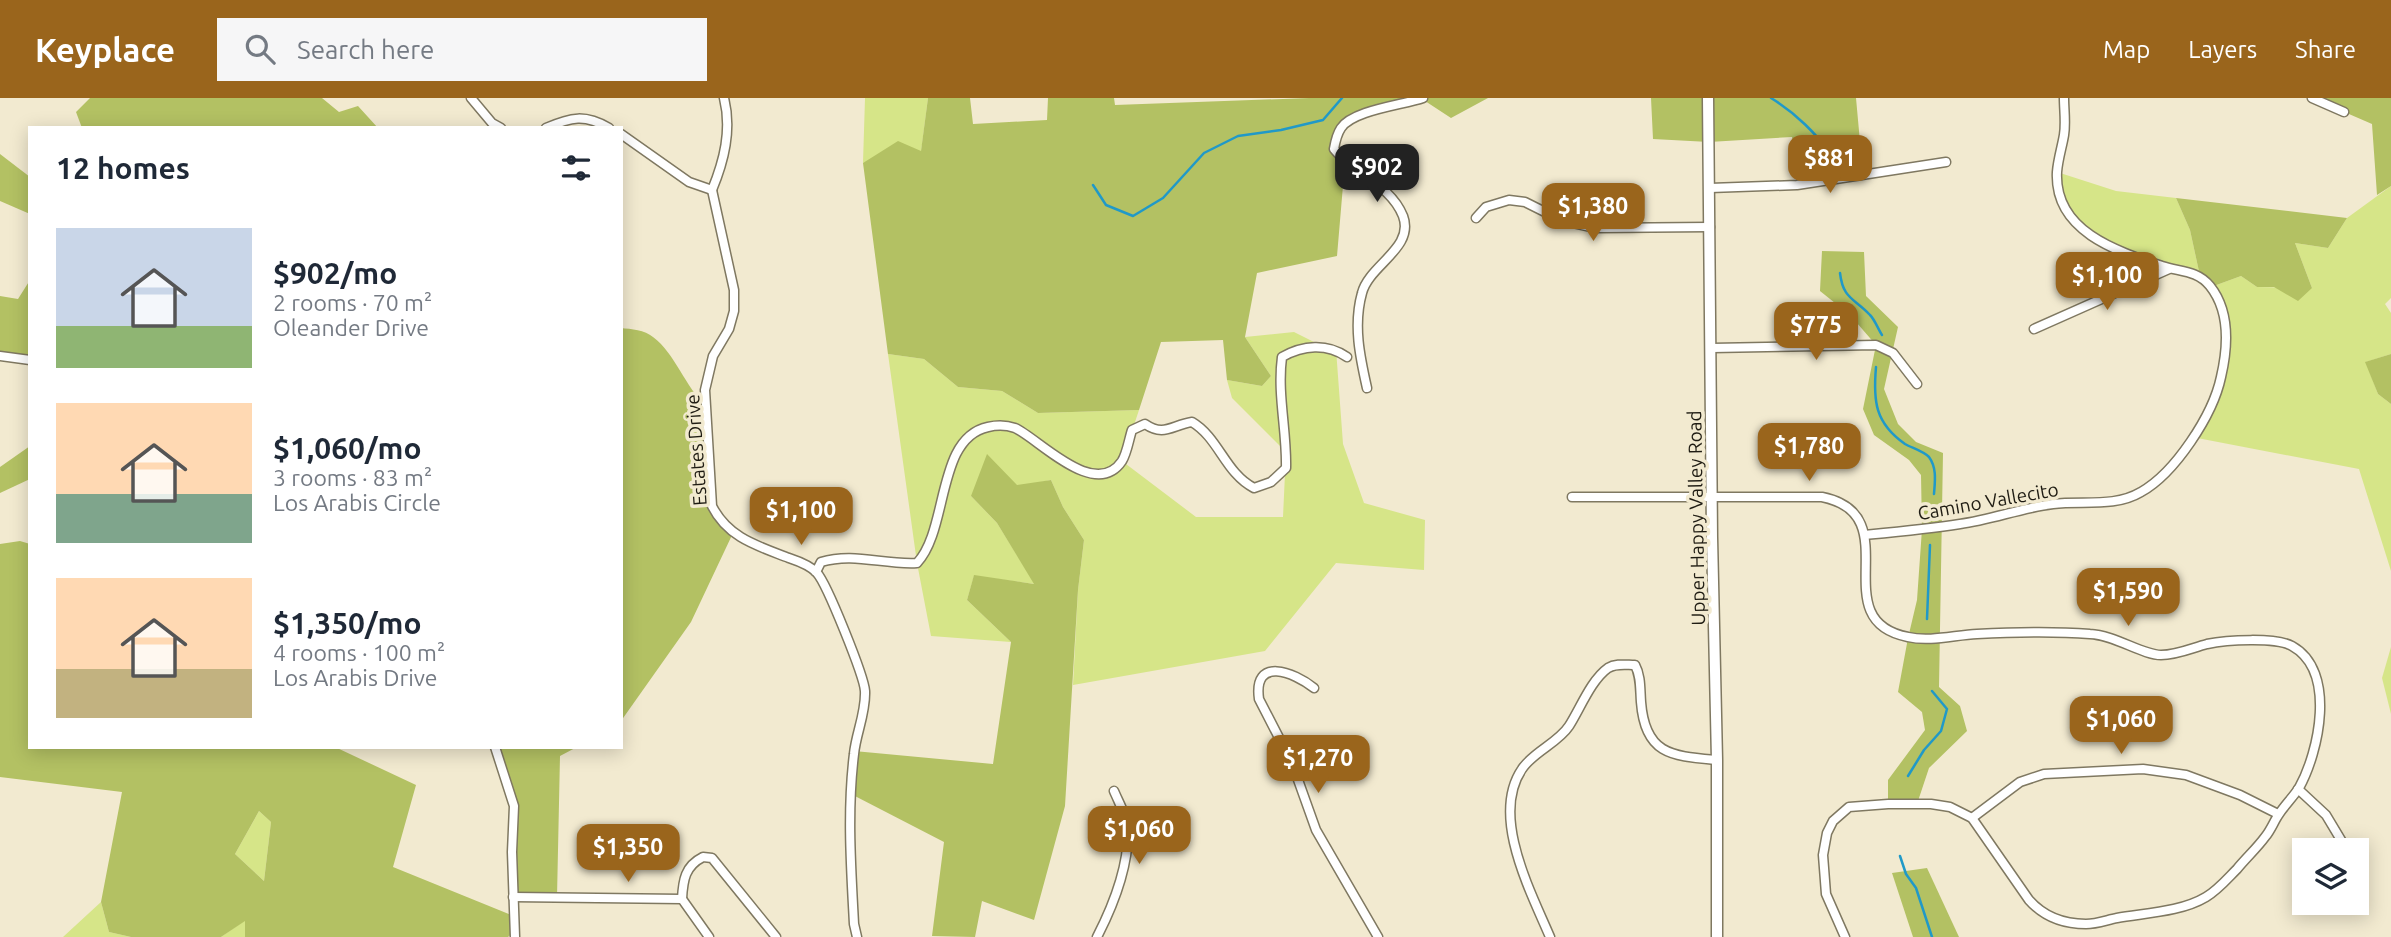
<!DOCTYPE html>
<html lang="en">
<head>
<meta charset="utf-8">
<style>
	body { margin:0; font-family:Ubuntu,sans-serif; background:#f6f6f7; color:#1f2937; height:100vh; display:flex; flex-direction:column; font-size:26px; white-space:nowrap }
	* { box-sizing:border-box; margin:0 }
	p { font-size:23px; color:#747a83 }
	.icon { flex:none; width:38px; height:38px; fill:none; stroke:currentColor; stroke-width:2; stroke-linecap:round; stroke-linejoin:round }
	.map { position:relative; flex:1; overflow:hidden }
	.panel { position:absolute; left:28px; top:28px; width:595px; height:623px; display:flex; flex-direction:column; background:#fff; border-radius:0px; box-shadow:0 4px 18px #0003 }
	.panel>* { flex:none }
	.controls { position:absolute; left:2292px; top:740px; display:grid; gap:14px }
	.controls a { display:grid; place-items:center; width:77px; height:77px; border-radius:0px; background:#fff; box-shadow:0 4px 18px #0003; font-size:35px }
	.price { position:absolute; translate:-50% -60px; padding:0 16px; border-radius:14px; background:#9a651c; color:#fff; font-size:23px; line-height:46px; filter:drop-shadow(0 2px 4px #0008) }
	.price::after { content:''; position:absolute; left:50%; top:42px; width:21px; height:16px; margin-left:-10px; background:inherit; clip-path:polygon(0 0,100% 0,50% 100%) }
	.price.on { background:#222; color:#fff }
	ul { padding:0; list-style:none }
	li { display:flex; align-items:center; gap:21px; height:175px; padding:0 28px }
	li span { display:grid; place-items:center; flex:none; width:196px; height:140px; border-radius:0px; color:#555 }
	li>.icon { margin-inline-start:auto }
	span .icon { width:84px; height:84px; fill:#fffc; stroke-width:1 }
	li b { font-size:30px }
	h2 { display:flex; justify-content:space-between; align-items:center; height:84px; padding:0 28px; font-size:30px }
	header { display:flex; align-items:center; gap:42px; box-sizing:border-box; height:98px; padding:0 35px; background:#9a651c; color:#fff }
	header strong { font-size:33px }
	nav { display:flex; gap:38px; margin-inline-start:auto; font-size:24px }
	.search { width:490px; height:63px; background:#f6f6f7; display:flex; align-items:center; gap:18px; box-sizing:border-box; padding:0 24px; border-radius:0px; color:#747a83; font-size:26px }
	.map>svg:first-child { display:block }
	.green { fill:#d6e588 }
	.forest { fill:#b3c163; fill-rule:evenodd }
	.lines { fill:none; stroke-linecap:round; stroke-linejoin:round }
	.stream { stroke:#2099c8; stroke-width:2.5 }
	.minor-casing { stroke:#7f7861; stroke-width:11 }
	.tertiary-casing { stroke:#7f7861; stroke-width:13 }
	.minor { stroke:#fff; stroke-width:8 }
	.tertiary { stroke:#fff; stroke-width:10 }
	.labels { text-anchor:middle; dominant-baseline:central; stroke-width:7; stroke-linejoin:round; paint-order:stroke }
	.street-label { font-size:19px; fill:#1f1c13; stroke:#f2ead0 }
</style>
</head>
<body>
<header>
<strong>Keyplace</strong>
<div class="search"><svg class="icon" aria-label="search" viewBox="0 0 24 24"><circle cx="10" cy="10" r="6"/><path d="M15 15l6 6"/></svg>Search here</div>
<nav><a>Map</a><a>Layers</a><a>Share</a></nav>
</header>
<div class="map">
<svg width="2391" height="839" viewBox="0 0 2391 839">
	<rect width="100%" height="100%" fill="#f2ead0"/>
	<g class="green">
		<path d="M865 0H928L921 54 863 65Z"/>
		<path d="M2057 74 2116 93 2176 100 2190 132 2200 178 2098 143 2065 112Z"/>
		<path d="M2391 88V200L2385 206 2391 215V256L2366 264 2378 296 2391 306V473L2359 371 2192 339 2218 294 2225 224 2211 189 2241 178 2257 189 2312 190 2295 145 2328 150 2347 120Z"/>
		<path d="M1294 234 1322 248 1336 251 1343 346 1364 405 1425 422 1424 472 1336 465 1265 553 1073 587 1078 492 1084 442 1063 409 1051 382 971 398 997 425 1035 486 974 478 967 502 1011 544 931 538 917 465 888 256 924 261 958 289 1002 293 1038 315 1139 312 1122 363 1196 419H1283L1286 354 1232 300 1227 282 1262 288 1271 278 1245 239Z"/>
		<path d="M2391 549V616L2382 580Z"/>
		<path d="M259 713 271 724 264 783 235 756Z"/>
		<path d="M101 804 109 834 131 839H63Z"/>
		<path d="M245 822V839H221Z"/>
	</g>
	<g class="forest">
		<path d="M90 0H322L339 14 358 8 378 30H82L76 14Z"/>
		<path d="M928 0H970L973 26 1047 22 1048 0H1114L1115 7 1309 0H1488L1451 20 1422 1 1352 21 1336 44 1345 64 1337 158 1257 175 1245 239 1271 278 1262 288 1227 282 1223 242 1161 244 1139 312 1038 315 1002 293 958 289 924 261 888 256 863 65 898 43 921 53Z"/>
		<path d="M1651 0H1856L1863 77 1797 87 1792 39 1709 44 1653 41Z"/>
		<path d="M2312 0H2391V88L2377 97 2372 26Z"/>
		<path d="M0 56 30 79V116L0 103Z"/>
		<path d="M2176 100 2347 120 2328 150 2295 145 2312 190 2298 203 2274 189H2257L2241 178 2211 189 2200 178 2190 132Z"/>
		<path d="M1822 153 1864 154 1866 198 1898 229 1884 291 1898 326 1916 344 1943 355 1939 589 1960 608 1967 633 1929 670 1917 706H1888V682L1925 632 1922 614 1898 594 1908 540 1917 502 1922 431 1921 377 1909 362 1874 337 1863 311 1876 247 1850 217 1820 193Z"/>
		<path d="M30 182V262L0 258V198L18 201Z"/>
		<path d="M621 230C631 231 645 232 653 239 675 255 685 289 707 309L712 408 733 435 691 524 621 623Z"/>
		<path d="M2391 256V306L2378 296 2365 264Z"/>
		<path d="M30 348V381L0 395V369Z"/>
		<path d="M987 356 1017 387 1051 382 1063 409 1084 442 1078 492 1065 708 1034 822 982 803 975 839 932 838 944 744 851 696 854 653 993 666 1011 544 967 502 974 477 1034 486 997 425 971 398Z"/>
		<path d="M20 443 30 446V649H335L416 687 393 769 514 818V834L508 839H245V823L221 839H131L109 834 101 804 122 694 0 679V446ZM259 713 271 724 264 783 235 756Z"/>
		<path d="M487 649H577L560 658 557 799H513L514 708 497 656Z"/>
		<path d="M1927 770 1959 839H1913L1892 775Z"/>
	</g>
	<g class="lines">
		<g class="stream">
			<path d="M1771 0C1797 16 1815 35 1834 59"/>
			<path d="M1093 87 1106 107 1133 118 1163 100 1204 55 1238 38 1281 32 1323 22 1342 0"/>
			<path d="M1840 175C1843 201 1854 200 1870 217 1875 222 1878 231 1882 237"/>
			<path d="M1876 269C1873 303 1875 325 1905 346 1912 350 1923 353 1929 359 1937 370 1935 383 1934 396"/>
			<path d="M1927 521 1930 447"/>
			<path d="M1908 678 1924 652 1941 633 1947 611 1932 593"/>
			<path d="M1900 758 1906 776 1916 790 1932 839"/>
		</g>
		<g class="minor-casing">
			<g id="minor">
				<path d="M471 0 492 25 501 30"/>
				<path d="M2312 0 2344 14"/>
				<path d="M546 30C571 19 585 16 609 30"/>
				<path d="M621 36 689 84 712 92"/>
				<path d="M1710 90 1797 87 1946 64"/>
				<path d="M712 92 734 192V213L729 231 713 258 705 292 712 408C728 440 758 448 789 460 798 463 811 468 817 475 827 486 864 578 865 593 866 615 856 635 854 656 847 713 851 769 854 826L857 839"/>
				<path d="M712 92C724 63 732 32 724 0"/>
				<path d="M1476 120 1486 109 1509 102 1525 104 1563 123 1595 130 1710 129"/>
				<path d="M2034 231 2169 171"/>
				<path d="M1712 250 1876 247 1893 255 1917 286"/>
				<path d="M0 258 30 262"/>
				<path d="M1367 290C1360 259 1353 227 1362 195 1369 167 1415 150 1403 118 1390 86 1354 76 1334 51 1335 45 1337 36 1341 30 1353 12 1403 7 1423 0"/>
				<path d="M1572 399H1822C1911 417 1821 522 1908 539 1930 544 1955 537 1977 536 2014 534 2053 533 2090 536 2115 537 2142 557 2161 557 2177 557 2192 550 2207 546 2226 542 2276 539 2292 548 2337 573 2319 654 2299 690 2293 699 2285 707 2279 716 2274 723 2271 732 2265 739 2257 750 2246 760 2237 771 2227 781 2218 792 2206 799 2181 814 2145 815 2117 820 2107 822 2096 826 2086 826 2063 826 2044 819 2029 802L1972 720 1950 709 1931 706H1888L1849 709 1833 723 1827 735 1823 757 1826 796 1845 839"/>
				<path d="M1865 437C1896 434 1928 431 1960 426 1991 422 2021 410 2053 406 2082 402 2114 410 2141 394 2175 375 2213 317 2221 279 2228 249 2230 213 2210 188 2197 172 2180 174 2162 168 2116 153 2054 133 2057 74 2058 61 2062 49 2064 37 2066 25 2064 12 2064 0"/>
				<path d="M816 474 821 464C854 454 883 467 917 465 949 431 936 340 988 329 997 327 1006 327 1015 330 1038 340 1095 403 1122 363 1127 355 1129 341 1132 332L1145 326C1164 339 1172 327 1192 324 1219 340 1225 375 1254 390L1271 384 1286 370C1287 333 1277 296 1282 259 1303 247 1327 245 1347 259"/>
				<path d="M1314 590C1294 574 1253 558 1259 601L1292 665 1316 732 1378 839"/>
				<path d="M495 649 514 708 512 754 515 839"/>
				<path d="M2298 691 2326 717 2347 752"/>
				<path d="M1972 720 2020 684 2044 676 2143 671 2186 677 2240 697 2278 716"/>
				<path d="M2357 777 2360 784"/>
				<path d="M513 799 682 801 709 839"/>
				<path d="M682 801C683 782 685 768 703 759L712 760 776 839"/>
				<path d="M1097 839C1113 808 1128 770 1128 734 1128 720 1119 705 1114 693"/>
				<path d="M1550 839C1531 794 1490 718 1522 671 1533 654 1558 645 1569 628 1580 611 1591 582 1608 570 1616 565 1626 567 1635 567 1641 578 1640 591 1641 604 1645 657 1672 658 1717 662"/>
			</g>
		</g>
		<g class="tertiary-casing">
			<path id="tertiary" d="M1708 0 1712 439 1717 662V839"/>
		</g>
		<use href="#minor" class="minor"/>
		<use href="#tertiary" class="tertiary"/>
	</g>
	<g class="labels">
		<g class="street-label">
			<text transform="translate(696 352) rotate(-94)">Estates Drive</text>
			<text transform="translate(1988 403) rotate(-10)">Camino Vallecito</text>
			<text transform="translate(1696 420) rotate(-91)">Upper Happy Valley Road</text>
		</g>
	</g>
</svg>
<div class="controls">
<a><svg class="icon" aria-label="layers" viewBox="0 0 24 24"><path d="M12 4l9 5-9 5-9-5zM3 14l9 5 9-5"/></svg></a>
</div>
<b class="price" style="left:1830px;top:97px">$881</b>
<b class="price on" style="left:1377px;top:106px">$902</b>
<b class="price" style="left:1593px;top:145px">$1,380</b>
<b class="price" style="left:2107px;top:214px">$1,100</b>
<b class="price" style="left:1816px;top:264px">$775</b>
<b class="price" style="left:1809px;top:385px">$1,780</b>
<b class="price" style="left:801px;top:449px">$1,100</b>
<b class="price" style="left:2128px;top:530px">$1,590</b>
<b class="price" style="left:2121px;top:658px">$1,060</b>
<b class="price" style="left:1318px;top:697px">$1,270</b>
<b class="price" style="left:1139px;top:768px">$1,060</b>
<b class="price" style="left:628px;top:786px">$1,350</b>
<section class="panel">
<h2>12 homes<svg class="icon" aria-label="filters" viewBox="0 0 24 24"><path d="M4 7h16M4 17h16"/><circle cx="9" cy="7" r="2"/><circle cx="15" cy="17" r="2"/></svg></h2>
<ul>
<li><span style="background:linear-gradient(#c9d6e8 70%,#8fb573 0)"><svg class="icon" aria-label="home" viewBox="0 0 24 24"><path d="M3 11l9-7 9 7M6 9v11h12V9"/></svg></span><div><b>$902/mo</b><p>2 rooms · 70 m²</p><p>Oleander Drive</p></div></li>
<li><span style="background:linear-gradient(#ffd9b3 65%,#7fa58c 0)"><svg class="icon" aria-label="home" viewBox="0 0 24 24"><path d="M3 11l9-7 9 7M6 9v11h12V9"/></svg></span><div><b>$1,060/mo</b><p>3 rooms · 83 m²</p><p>Los Arabis Circle</p></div></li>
<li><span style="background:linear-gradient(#ffd9b3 65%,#c2b280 0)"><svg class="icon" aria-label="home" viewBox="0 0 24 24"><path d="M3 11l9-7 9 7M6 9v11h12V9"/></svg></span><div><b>$1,350/mo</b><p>4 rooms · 100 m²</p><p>Los Arabis Drive</p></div></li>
</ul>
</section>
</div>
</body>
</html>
